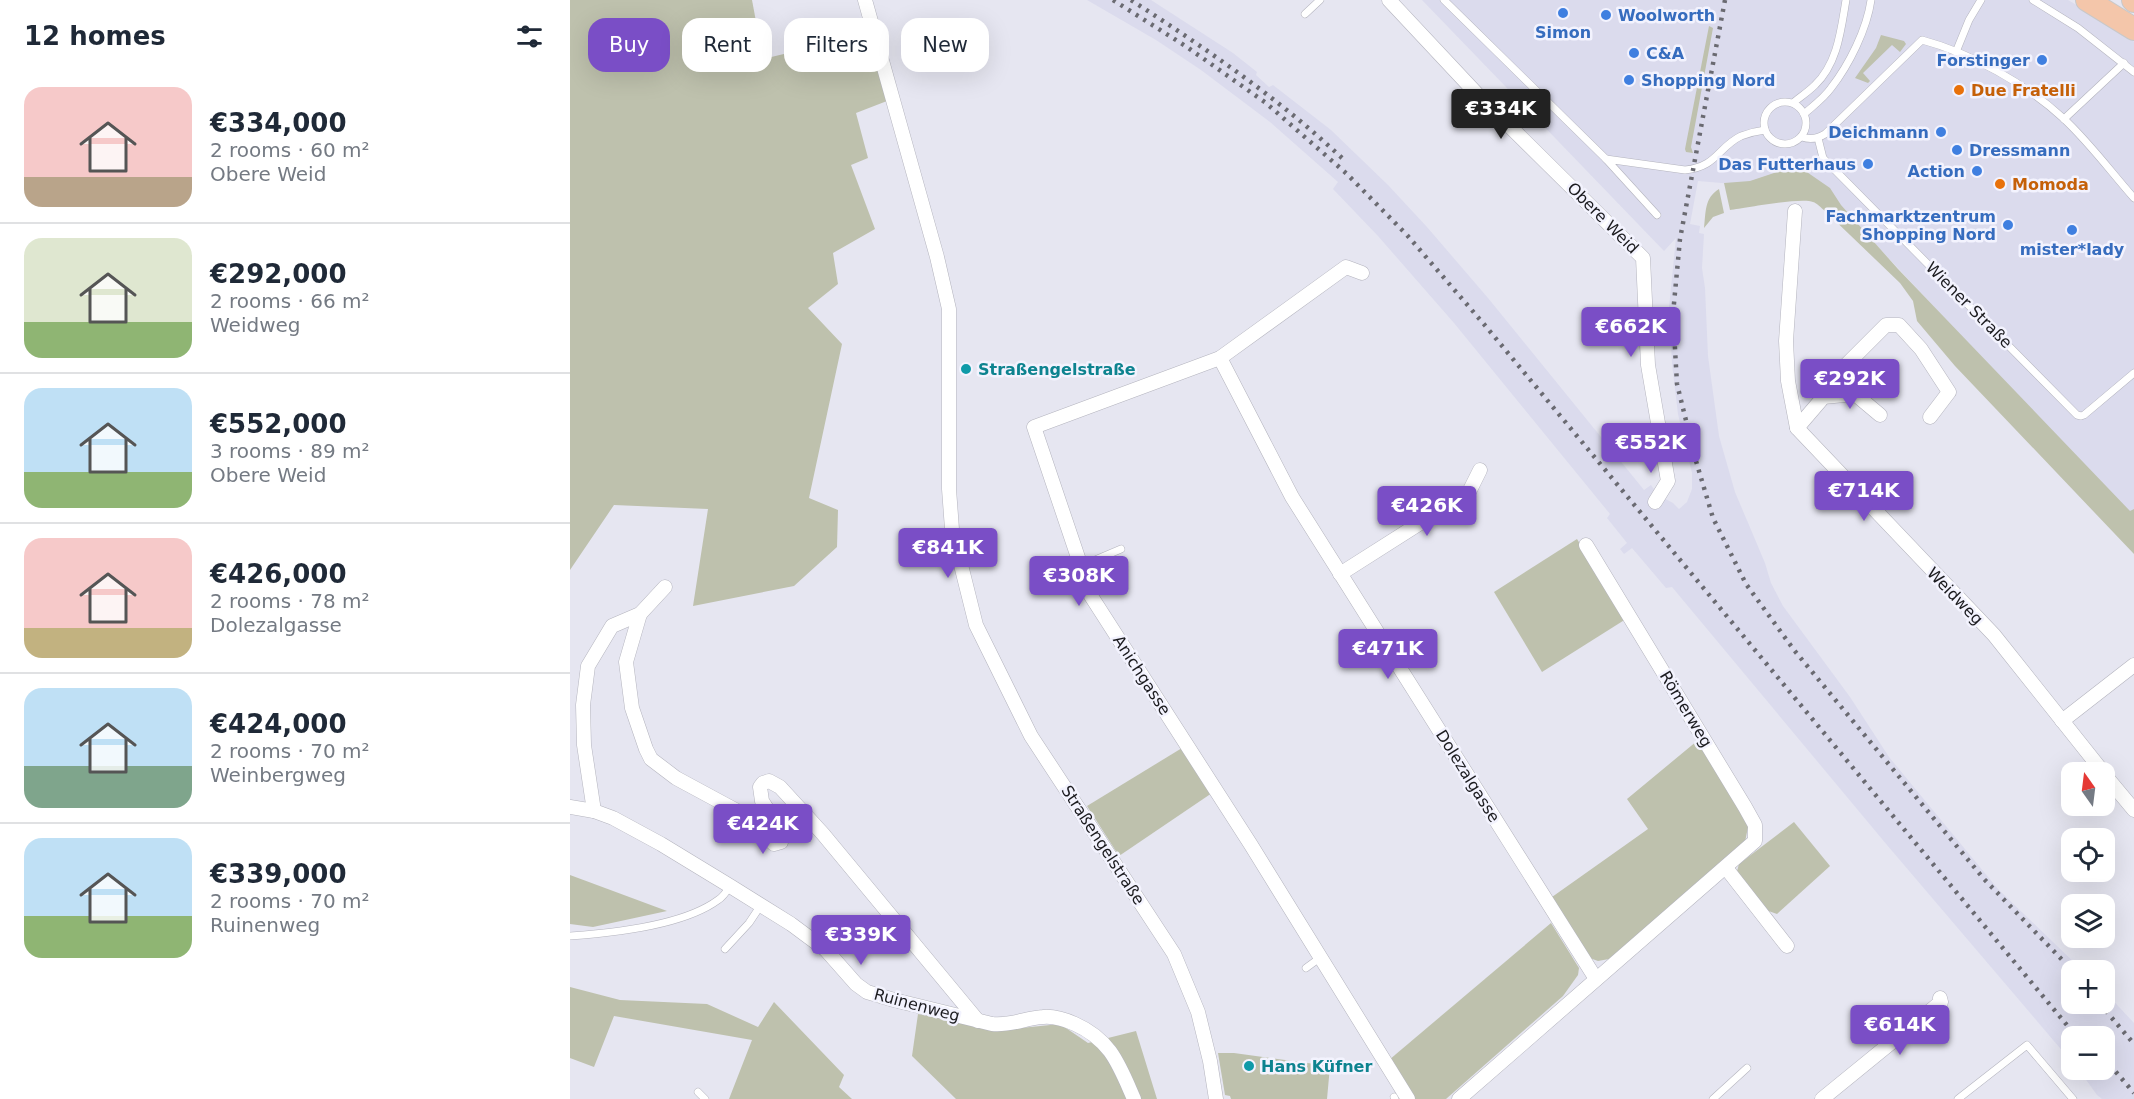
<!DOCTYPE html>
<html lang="en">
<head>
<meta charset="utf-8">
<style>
	body { margin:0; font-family:"DejaVu Sans",sans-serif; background:#f2f2f3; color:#1f2937; height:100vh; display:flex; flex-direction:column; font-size:22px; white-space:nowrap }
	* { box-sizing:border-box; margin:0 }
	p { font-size:20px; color:#747a83 }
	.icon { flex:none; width:33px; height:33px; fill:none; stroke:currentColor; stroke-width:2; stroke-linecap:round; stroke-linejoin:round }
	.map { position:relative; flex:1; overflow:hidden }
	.panel { display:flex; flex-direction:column; background:#fff; width:570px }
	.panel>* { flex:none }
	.hud { position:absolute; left:18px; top:18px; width:570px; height:54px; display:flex; gap:12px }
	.needle { width:39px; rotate:346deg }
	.tools { position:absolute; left:1491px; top:762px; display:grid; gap:12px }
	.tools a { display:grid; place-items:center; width:54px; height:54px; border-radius:12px; background:#fff; box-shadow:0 6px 24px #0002; font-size:30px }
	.price { position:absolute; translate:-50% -51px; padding:0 14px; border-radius:6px; background:#7a4ec6; color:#fff; font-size:20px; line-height:39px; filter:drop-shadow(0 2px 3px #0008) }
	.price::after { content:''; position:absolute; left:50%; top:36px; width:18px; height:14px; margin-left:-9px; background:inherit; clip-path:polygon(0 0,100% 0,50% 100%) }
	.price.selected { background:#222; color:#fff }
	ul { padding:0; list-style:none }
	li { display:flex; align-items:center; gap:18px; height:150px; padding:0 24px }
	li+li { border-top:2px solid #e0e1e3 }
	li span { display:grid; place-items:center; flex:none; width:168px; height:120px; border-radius:18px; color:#555 }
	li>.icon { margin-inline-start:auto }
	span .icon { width:72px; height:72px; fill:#fffc; stroke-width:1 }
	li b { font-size:26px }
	h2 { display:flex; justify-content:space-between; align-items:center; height:72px; padding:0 24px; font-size:26px }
	.pill { padding:0 21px; border-radius:18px; background:#fff; box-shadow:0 6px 24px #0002; font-size:21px; line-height:54px }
	.pill.selected { background:#7a4ec6; color:#fff }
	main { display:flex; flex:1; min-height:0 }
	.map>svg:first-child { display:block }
	.built { fill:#dbdbed }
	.green { fill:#bec1ad }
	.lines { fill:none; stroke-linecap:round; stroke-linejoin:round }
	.service-casing { stroke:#b4b4be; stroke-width:8 }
	.minor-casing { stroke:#b4b4be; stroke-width:15 }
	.primary-casing { stroke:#c8c8c9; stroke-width:24 }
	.service { stroke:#fff; stroke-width:7 }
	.minor { stroke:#fff; stroke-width:14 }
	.primary { stroke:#f4c6aa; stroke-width:22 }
	.rail { stroke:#6a6a71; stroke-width:4.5; stroke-dasharray:3 6; stroke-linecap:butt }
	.shop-dot { fill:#3f7fe0; stroke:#f3f3fe; stroke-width:2 }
	.food-dot { fill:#e8710a; stroke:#f3f3fe; stroke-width:2 }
	.culture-dot { fill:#0f9aa8; stroke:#f3f3fe; stroke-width:2 }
	.labels { text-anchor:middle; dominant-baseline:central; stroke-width:5; stroke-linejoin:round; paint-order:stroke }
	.shop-label { font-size:16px; font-weight:bold; fill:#366cbe; stroke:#f3f3fe; text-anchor:end }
	.food-label { font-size:16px; font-weight:bold; fill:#c56008; stroke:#f3f3fe; text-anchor:start }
	.street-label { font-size:16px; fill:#1b1b1f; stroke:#f3f3fe }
	.culture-label { font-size:16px; font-weight:bold; fill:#0d838f; stroke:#f3f3fe; text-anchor:start }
</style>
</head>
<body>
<main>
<section class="panel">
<h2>12 homes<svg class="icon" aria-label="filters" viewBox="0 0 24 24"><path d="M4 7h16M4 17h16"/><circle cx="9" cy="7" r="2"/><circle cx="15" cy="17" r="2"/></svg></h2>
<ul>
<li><span style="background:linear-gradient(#f6c9c9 75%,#b9a48a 0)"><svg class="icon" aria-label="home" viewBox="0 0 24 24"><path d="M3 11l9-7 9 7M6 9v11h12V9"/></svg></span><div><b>€334,000</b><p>2 rooms · 60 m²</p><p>Obere Weid</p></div></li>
<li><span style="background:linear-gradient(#dfe7d0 70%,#8fb573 0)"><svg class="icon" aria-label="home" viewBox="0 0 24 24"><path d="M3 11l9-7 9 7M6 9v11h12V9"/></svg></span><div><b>€292,000</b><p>2 rooms · 66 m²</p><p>Weidweg</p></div></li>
<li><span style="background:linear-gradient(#bfe0f5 70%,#8fb573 0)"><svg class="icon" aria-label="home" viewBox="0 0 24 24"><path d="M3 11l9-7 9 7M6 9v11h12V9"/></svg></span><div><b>€552,000</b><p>3 rooms · 89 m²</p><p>Obere Weid</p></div></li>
<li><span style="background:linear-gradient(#f6c9c9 75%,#c2b280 0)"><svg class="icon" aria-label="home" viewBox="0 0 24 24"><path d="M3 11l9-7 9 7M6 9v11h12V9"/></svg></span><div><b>€426,000</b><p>2 rooms · 78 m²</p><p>Dolezalgasse</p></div></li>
<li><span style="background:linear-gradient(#bfe0f5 65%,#7fa58c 0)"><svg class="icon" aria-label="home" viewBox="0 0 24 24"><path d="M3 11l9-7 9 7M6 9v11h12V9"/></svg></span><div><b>€424,000</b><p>2 rooms · 70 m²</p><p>Weinbergweg</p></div></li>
<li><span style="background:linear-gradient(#bfe0f5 65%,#8fb573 0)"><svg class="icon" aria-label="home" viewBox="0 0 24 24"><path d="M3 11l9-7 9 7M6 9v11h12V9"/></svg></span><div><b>€339,000</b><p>2 rooms · 70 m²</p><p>Ruinenweg</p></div></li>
</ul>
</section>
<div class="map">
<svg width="1564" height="1099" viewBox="0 0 1564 1099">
	<rect width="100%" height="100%" fill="#e6e6f1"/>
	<path class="built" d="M517 0H581L663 53 687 72 686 75 699 87 703 85 761 130 818 185 857 227 918 298 1074 490 1081 485 1088 495 1103 503 1109 509 1117 502 1122 489V473L1108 414 1102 364 1099 307 1106 238 1094 251 852 0H1498L1558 35 1564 42V513L1559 516 1257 192 1128 181 1120 224 1130 226 1129 233 1134 234 1132 268 1135 288 1138 356 1149 436 1165 492 1195 563 1201 583 1213 606 1280 697 1319 757 1428 889 1512 970H1502V1004H1534L1535 992 1564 1023V1099H1532L1527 1095 1509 1070H1534V1036H1502L1501 1061 1317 845 1102 587 1096 588 1062 548 1054 554 1050 549 1057 543 1037 518 1040 514 884 323 808 236 763 189 768 182 700 122 631 70 586 40Z"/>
	<g class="green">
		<path d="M0 0H182L193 59 297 34 317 101 286 113 298 158 281 165 305 229 263 253 268 284 238 308 272 344 239 498 268 510 267 547 224 586 123 606 138 509 44 505 0 570Z"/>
		<path d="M1139 26 1143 28 1121 147 1123 153 1116 152 1115 149Z"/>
		<path d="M1311 35 1334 41 1336 44 1330 52 1322 45 1293 73 1300 81 1298 83 1285 78 1306 48Z"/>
		<path d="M1231 168 1260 188 1271 205 1328 269 1560 511 1564 509V554L1385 366 1347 321 1343 301 1330 283 1255 211C1251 208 1247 203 1243 202 1232 197 1176 208 1160 210L1154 183 1180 181 1216 169Z"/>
		<path d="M1149 189 1154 213 1143 217 1134 228C1136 213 1134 198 1149 189Z"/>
		<path d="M1007 539 1056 619 972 672 924 592Z"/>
		<path d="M1127 741 1174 812 1178 827 1175 842 1039 959 1028 961 1017 957 982 897 1078 829 1057 799Z"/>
		<path d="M612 748 642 793 549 856 517 806Z"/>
		<path d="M1224 822 1260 866 1207 914 1193 909 1167 871 1169 864Z"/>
		<path d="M0 876V875L97 911 23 927 0 924Z"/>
		<path d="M981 923 1009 968 1008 975 993 996 876 1099H843L819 1060Z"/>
		<path d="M0 987 50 1000 137 1004 188 1027 204 1002 274 1075 269 1087 282 1099H159L182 1040 44 1016 24 1067 0 1058Z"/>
		<path d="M348 1014 432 1030 490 1024 518 1043 566 1031 587 1099H386L342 1056Z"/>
		<path d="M648 1053H664L760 1066 757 1099H661L660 1096 655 1095Z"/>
	</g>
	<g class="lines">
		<g class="service-casing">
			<g id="service">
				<path d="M874 0 1036 159"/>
				<path d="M1463 0 1508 28 1564 72"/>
				<path d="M735 14 750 0"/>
				<path d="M1386 52 1399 20 1411 0"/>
				<circle cx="1215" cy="123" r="21"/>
				<path d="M1223 103C1230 97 1238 92 1245 85 1268 63 1271 29 1276 0"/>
				<path d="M1234 114C1243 106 1254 98 1261 88 1279 65 1297 29 1301 0"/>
				<path d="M1494 119 1554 63"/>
				<path d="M1232 137C1240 140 1247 139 1255 134L1352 40C1401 53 1456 84 1493 118 1519 142 1541 172 1564 198"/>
				<path d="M1248 138 1253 158 1507 415 1511 416 1514 415 1564 373"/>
				<path d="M1087 215 1036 159 1115 170C1147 167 1148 147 1171 136 1179 133 1187 131 1195 130"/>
				<path d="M511 566 551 549"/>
				<path d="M0 936C43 933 113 926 148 900 153 897 157 891 160 886"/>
				<path d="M155 949 179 923 191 905"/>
				<path d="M736 968 751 957"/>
				<path d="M128 1092 135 1099"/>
				<path d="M824 1097 825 1099"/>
				<path d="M1143 1099 1177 1068"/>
				<path d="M1388 1099 1457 1045 1503 1099"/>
			</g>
		</g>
		<g class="minor-casing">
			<g id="minor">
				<path d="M295 0 367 257 379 309V489L382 529 406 625 461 736 604 954 628 1012 640 1061 646 1099"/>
				<path d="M819 0 907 94 1073 258 1078 365 1098 481 1085 502"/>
				<path d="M1225 211 1216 341 1218 381 1227 428 1424 635 1533 772"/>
				<path d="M792 273 776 267 650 358 464 427 521 596 681 845 838 1099"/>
				<path d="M650 358 722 497 1026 979"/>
				<path d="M1253 397 1285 394 1310 415"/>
				<path d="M1227 428 1251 400 1263 378 1316 325H1329L1351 349 1379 392 1360 417"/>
				<path d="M770 574 899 492 910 470"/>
				<path d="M70 614 56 662 62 708 76 749 81 759 106 778 169 812 204 844 211 842 213 834 192 801 190 787 193 783 199 781 210 787 253 834 408 1021"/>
				<path d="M1492 721 1564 665"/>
				<path d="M1534 774 1564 810"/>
				<path d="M0 807 24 811 43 818 91 844 160 886 221 924 256 950 286 984 297 992 324 1000 422 1024C442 1026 455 1018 473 1017 483 1016 496 1020 505 1024 541 1040 549 1065 564 1099"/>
				<path d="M24 811 14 745 13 705 18 666 42 626 70 614 95 587"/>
				<path d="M1156 868 1217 946"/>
				<path d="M889 1099 1185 841V825L1175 807 1016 545"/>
				<path d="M1252 1099 1371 1002 1370 998"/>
			</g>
		</g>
		<g class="primary-casing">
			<g id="primary">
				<path d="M1517 0 1564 29"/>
				<path d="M1563 0 1564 1"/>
			</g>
		</g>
		<use href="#service" class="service"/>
		<use href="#minor" class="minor"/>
		<use href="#primary" class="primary"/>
		<g class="rail">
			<path d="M543 0 617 47 696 103 777 174 837 235 913 323 1506 1036"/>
			<path d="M561 0C635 48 707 97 772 158"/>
			<path d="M1155 0 1110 239 1103 314 1107 384 1126 461 1143 518 1176 584 1224 650 1414 879 1502 970"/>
			<path d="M1530 1004 1564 1044"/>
			<path d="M1534 1058 1564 1093"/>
		</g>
	</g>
	<g class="shop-dot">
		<circle cx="993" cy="13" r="6"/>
		<circle cx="1036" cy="15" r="6"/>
		<circle cx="1064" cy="53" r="6"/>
		<circle cx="1472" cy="60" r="6"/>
		<circle cx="1059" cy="80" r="6"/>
		<circle cx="1371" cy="132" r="6"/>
		<circle cx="1387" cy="150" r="6"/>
		<circle cx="1298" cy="164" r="6"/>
		<circle cx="1407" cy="171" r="6"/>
		<circle cx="1438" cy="225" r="6"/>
		<circle cx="1502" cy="230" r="6"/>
	</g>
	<g class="food-dot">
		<circle cx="1389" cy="90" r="6"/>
		<circle cx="1430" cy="184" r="6"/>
	</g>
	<g class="culture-dot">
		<circle cx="396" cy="369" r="6"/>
		<circle cx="679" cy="1066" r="6"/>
	</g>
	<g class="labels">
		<g class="shop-label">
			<text x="1048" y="15" text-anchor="start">Woolworth</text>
			<text x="993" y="32" text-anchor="middle">Simon</text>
			<text x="1076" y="53" text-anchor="start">C&amp;A</text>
			<text x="1460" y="60">Forstinger</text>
			<text x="1071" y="80" text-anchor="start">Shopping Nord</text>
			<text x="1359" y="132">Deichmann</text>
			<text x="1399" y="150" text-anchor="start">Dressmann</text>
			<text x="1286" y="164">Das Futterhaus</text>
			<text x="1395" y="171">Action</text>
			<text x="1426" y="216">Fachmarktzentrum<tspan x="1426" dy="18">Shopping Nord</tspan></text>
			<text x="1502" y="249" text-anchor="middle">mister*lady</text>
		</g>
		<g class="food-label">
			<text x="1401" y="90">Due Fratelli</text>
			<text x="1442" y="184">Momoda</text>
		</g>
		<g class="street-label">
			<text transform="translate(1033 218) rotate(45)">Obere Weid</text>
			<text transform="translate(1399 305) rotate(45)">Wiener Straße</text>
			<text transform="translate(1385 596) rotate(46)">Weidweg</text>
			<text transform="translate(572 675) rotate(57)">Anichgasse</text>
			<text transform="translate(1116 709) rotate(59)">Römerweg</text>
			<text transform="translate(898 776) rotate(58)">Dolezalgasse</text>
			<text transform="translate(533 845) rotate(57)">Straßengelstraße</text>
			<text transform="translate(347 1005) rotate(15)">Ruinenweg</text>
		</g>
		<g class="culture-label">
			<text x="408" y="369">Straßengelstraße</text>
			<text x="691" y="1066">Hans Küfner</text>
		</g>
	</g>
</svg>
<div class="tools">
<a><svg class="needle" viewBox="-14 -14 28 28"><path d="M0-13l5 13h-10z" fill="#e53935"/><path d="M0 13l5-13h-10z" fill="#747a83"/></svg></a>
<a><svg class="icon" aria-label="locate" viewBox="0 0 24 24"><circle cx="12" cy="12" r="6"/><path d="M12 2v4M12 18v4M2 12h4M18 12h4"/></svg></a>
<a><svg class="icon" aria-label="layers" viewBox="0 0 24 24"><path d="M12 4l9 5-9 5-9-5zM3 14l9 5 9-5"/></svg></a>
<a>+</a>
<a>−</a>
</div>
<b class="price selected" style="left:931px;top:140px">€334K</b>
<b class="price" style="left:1061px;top:358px">€662K</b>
<b class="price" style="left:1280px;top:410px">€292K</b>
<b class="price" style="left:1081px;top:474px">€552K</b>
<b class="price" style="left:1294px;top:522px">€714K</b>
<b class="price" style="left:857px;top:537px">€426K</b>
<b class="price" style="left:378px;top:579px">€841K</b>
<b class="price" style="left:509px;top:607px">€308K</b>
<b class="price" style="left:818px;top:680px">€471K</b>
<b class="price" style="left:193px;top:855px">€424K</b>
<b class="price" style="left:291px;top:966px">€339K</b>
<b class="price" style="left:1330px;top:1056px">€614K</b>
<div class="hud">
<a class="pill selected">Buy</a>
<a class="pill">Rent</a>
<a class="pill">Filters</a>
<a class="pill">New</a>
</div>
</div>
</main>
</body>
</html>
